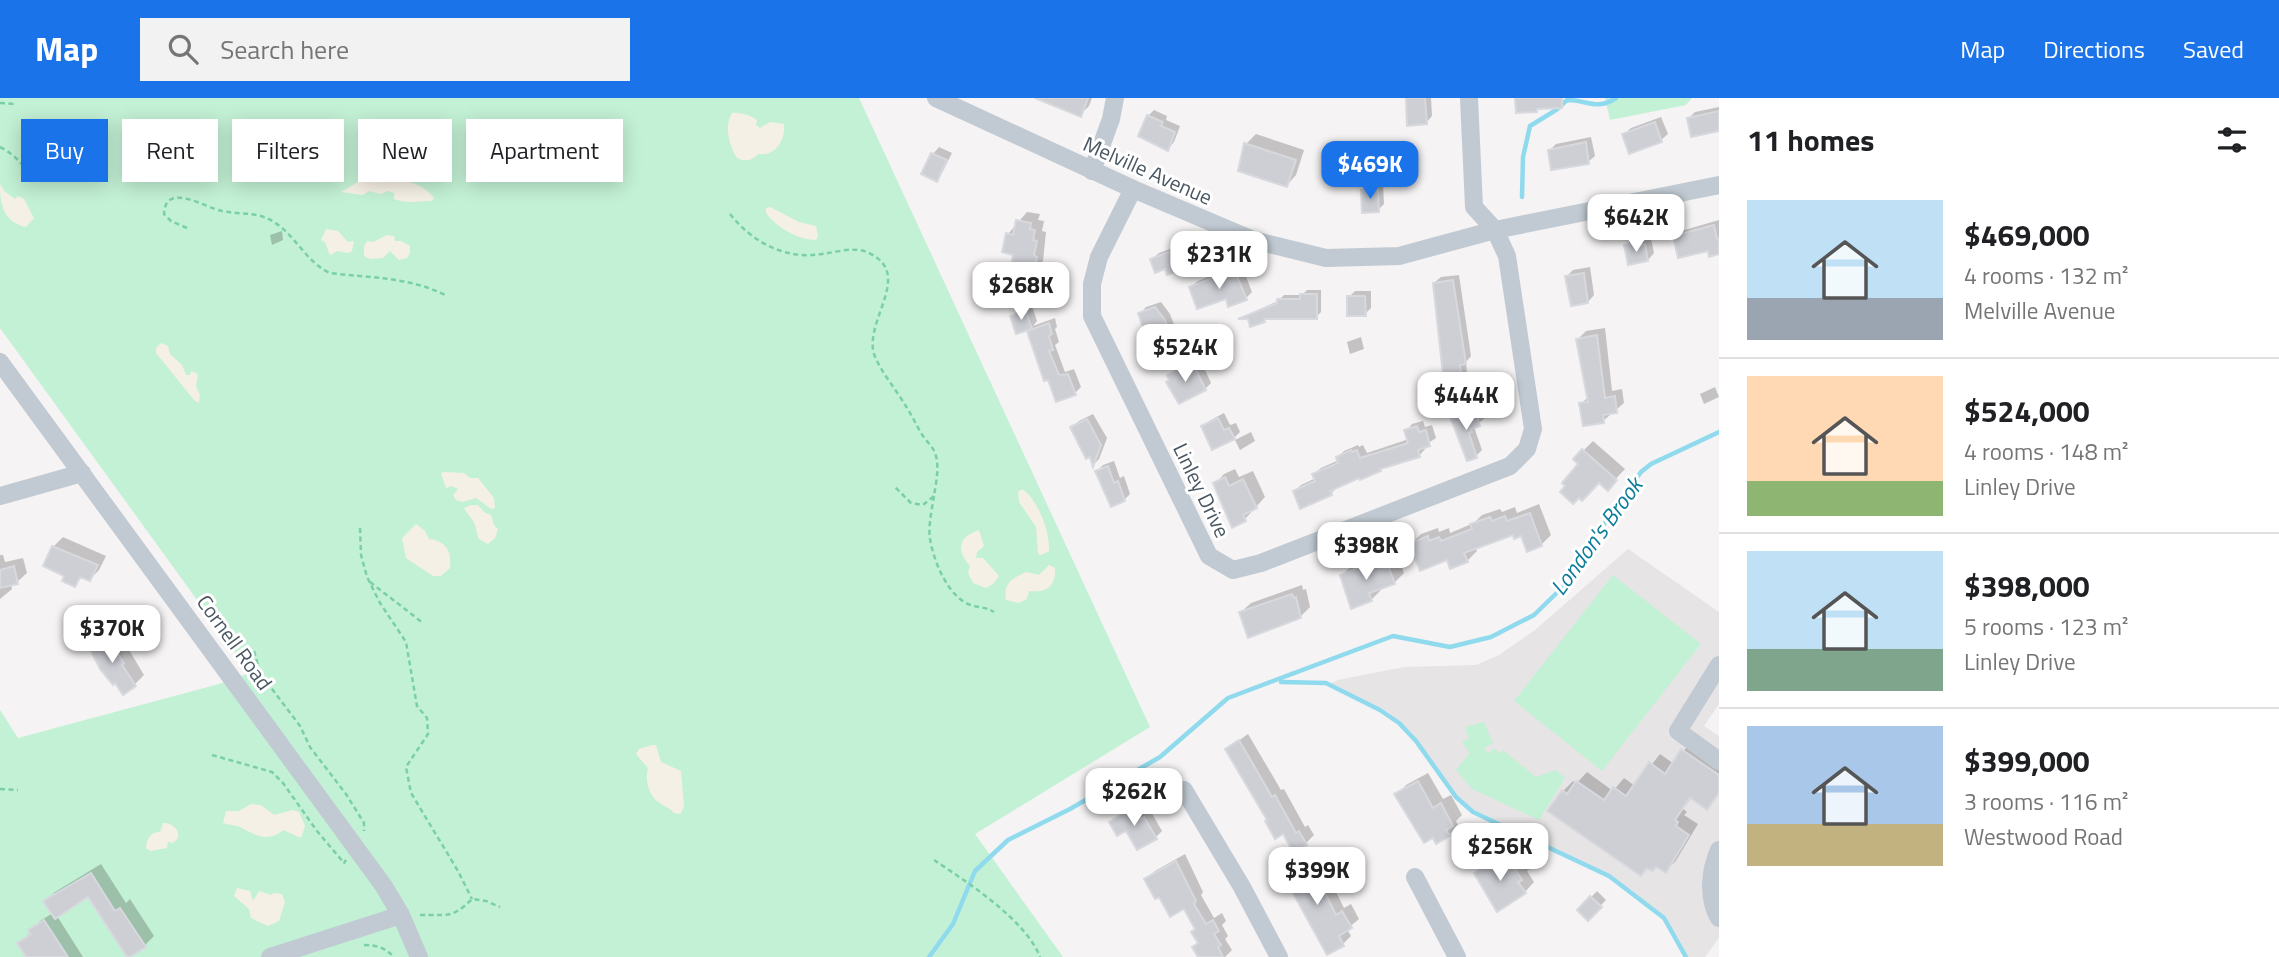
<!DOCTYPE html>
<html lang="en">
<head>
<meta charset="utf-8">
<style>
	body { margin:0; font-family:"Titillium Web",sans-serif; background:#f2f2f2; color:#202124; height:100vh; display:flex; flex-direction:column; font-size:26px; white-space:nowrap }
	* { box-sizing:border-box; margin:0 }
	p { font-size:23px; color:#757577 }
	.icon { flex:none; width:38px; height:38px; fill:none; stroke:currentColor; stroke-width:2; stroke-linecap:round; stroke-linejoin:round }
	.map { position:relative; flex:1; overflow:hidden }
	.panel { display:flex; flex-direction:column; background:#fff; width:560px }
	.panel>* { flex:none }
	.banner { position:absolute; left:21px; top:21px; width:665px; height:63px; display:flex; gap:14px }
	.price { position:absolute; translate:-50% -60px; padding:0 16px; border-radius:14px; background:#fff; color:#222; font-size:23px; line-height:46px; filter:drop-shadow(0 2px 4px #0008) }
	.price::after { content:''; position:absolute; left:50%; top:42px; width:21px; height:16px; margin-left:-10px; background:inherit; clip-path:polygon(0 0,100% 0,50% 100%) }
	.price.current { background:#1a73e8; color:#fff }
	ul { padding:0; list-style:none }
	li { display:flex; align-items:center; gap:21px; height:175px; padding:0 28px }
	li+li { border-top:2px solid #e0e0e0 }
	li span { display:grid; place-items:center; flex:none; width:196px; height:140px; border-radius:0px; color:#555 }
	li>.icon { margin-inline-start:auto }
	span .icon { width:84px; height:84px; fill:#fffc; stroke-width:1 }
	li b { font-size:30px }
	h2 { display:flex; justify-content:space-between; align-items:center; height:84px; padding:0 28px; font-size:30px }
	.chip { padding:0 24px; border-radius:0px; background:#fff; box-shadow:0 4px 18px #0003; font-size:24px; line-height:63px }
	.chip.current { background:#1a73e8; color:#fff }
	header { display:flex; align-items:center; gap:42px; box-sizing:border-box; height:98px; padding:0 35px; background:#1a73e8; color:#fff }
	header strong { font-size:33px }
	nav { display:flex; gap:38px; margin-inline-start:auto; font-size:24px }
	.search { width:490px; height:63px; background:#f2f2f2; display:flex; align-items:center; gap:18px; box-sizing:border-box; padding:0 24px; border-radius:0px; color:#757577; font-size:26px }
	main { display:flex; flex:1; min-height:0 }
	.map>svg:first-child { display:block }
	.education { fill:#e6e4e5 }
	.green { fill:#c3f1d5 }
	.sand { fill:#f5f0e5 }
	.shadow { fill:#0003 }
	.lines { fill:none; stroke-linecap:round; stroke-linejoin:round }
	.stream { stroke:#90daee; stroke-width:4.5 }
	.building { fill:#cdcfd5; stroke:#d7d9de; stroke-width:2 }
	.path { stroke:#7ad0a6; stroke-width:2.5; stroke-dasharray:5 3.5; stroke-linecap:butt }
	.minor { stroke:#c1cad2; stroke-width:18 }
	.labels { text-anchor:middle; dominant-baseline:central; stroke-width:6; stroke-linejoin:round; paint-order:stroke }
	.street-label { font-size:21px; fill:#4a5661; stroke:#fff }
	.water-label { font-size:23px; font-style:italic; fill:#0c7c9b; stroke:#fff }
</style>
</head>
<body>
<header>
<strong>Map</strong>
<div class="search"><svg class="icon" aria-label="search" viewBox="0 0 24 24"><circle cx="10" cy="10" r="6"/><path d="M15 15l6 6"/></svg>Search here</div>
<nav><a>Map</a><a>Directions</a><a>Saved</a></nav>
</header>
<main>
<div class="map">
<svg width="1719" height="859" viewBox="0 0 1719 859">
	<rect width="100%" height="100%" fill="#f5f3f3"/>
	<path class="education" d="M1628 451 1719 514V606L1704 628 1719 638V840L1705 859H1688L1665 819 1610 777 1474 712 1457 698 1417 642 1400 624 1383 611 1331 585 1338 582 1404 569 1476 567 1499 557 1535 532Z"/>
	<g class="green">
		<path d="M0 0H859L1150 629 975 736 1063 859H0V612L18 640 219 586 250 575 0 230Z"/>
		<path d="M1605 0H1692L1686 7 1610 22Z"/>
		<path d="M1613 477 1701 546 1602 673 1514 603Z"/>
		<path d="M1484 624 1493 645 1484 650 1488 655 1495 650 1499 656 1503 652 1536 679 1556 672 1565 680 1539 722 1472 691 1456 672 1470 655 1462 644 1469 640 1465 629Z"/>
	</g>
	<g class="sand">
		<path d="M732 15C740 14 750 17 757 22L756 27 760 30 770 24 784 26C786 42 775 59 758 56 752 63 745 64 737 60 729 48 724 27 732 15Z"/>
		<path d="M376 80C394 78 424 84 434 100L432 103C419 103 406 106 394 101V95L388 93 380 96 369 93 363 97 341 94 358 84Z"/>
		<path d="M0 86 4 93 15 101 18 98 24 101 34 120 26 129C3 124 0 106 0 86Z"/>
		<path d="M770 109 799 124 816 128 818 138 816 142C798 142 776 129 766 115V110Z"/>
		<path d="M326 131 338 133 348 144 354 143 352 153 348 155 337 153 331 157 329 155 325 144 321 142Z"/>
		<path d="M387 137 394 138 395 143H401L410 148V155L407 160 399 162 390 153 383 160 370 161 364 158V148L367 143 373 144Z"/>
		<path d="M161 245 168 248 170 256 182 267 186 277H190L191 273 198 276 196 288 200 297 199 305 194 302 156 255V250Z"/>
		<path d="M444 374 464 375 470 380H478L494 400 495 410 491 411 476 400 463 404 456 402 453 397 458 391 452 388 446 390 441 375Z"/>
		<path d="M1022 391C1038 401 1050 434 1049 453L1041 457 1038 456 1036 429 1019 404 1018 394Z"/>
		<path d="M471 407H478L484 414 491 417 494 427 498 431 495 440 488 446 479 441C477 437 476 430 475 427 473 421 467 416 464 410Z"/>
		<path d="M416 426 425 433 429 441C446 443 452 453 450 470L441 478H433L406 460 402 440Z"/>
		<path d="M979 432 984 448 977 454 976 460H983L999 478 993 486 986 490 973 485 968 475 970 468C956 452 958 439 979 432Z"/>
		<path d="M1049 467 1055 470C1056 489 1046 495 1029 493L1027 501 1019 505 1006 502C1003 485 1012 481 1026 474L1039 477Z"/>
		<path d="M652 647H656L661 664 681 673 684 709 680 716 674 715C668 708 662 708 656 702 648 695 645 680 648 670L636 656 639 651Z"/>
		<path d="M251 706 261 707 274 717 293 712 299 714 305 728 301 740 283 732C269 745 255 737 240 729 235 727 229 727 223 725L226 713H239Z"/>
		<path d="M163 725C171 724 180 731 178 740L173 745 168 744 167 750 150 753 146 750C146 742 151 733 160 734Z"/>
		<path d="M237 790 250 793 253 803 259 793 271 797 274 795 282 796 285 804 279 823 268 828 251 820 249 811 234 798Z"/>
	</g>
	<g class="shadow">
		<path d="M1050 0H1092L1089 8 1080 17Z"/>
		<path d="M1407 0H1431L1432 18 1426 25Z"/>
		<path d="M1719 9V32L1689 20 1695 14Z"/>
		<path d="M1154 12 1167 18 1166 22 1180 28 1174 44 1168 51 1148 18Z"/>
		<path d="M1661 19 1668 36 1661 42 1624 36 1631 30Z"/>
		<path d="M1256 36 1304 52 1296 77 1287 87 1246 46Z"/>
		<path d="M1591 39 1595 58 1588 64 1550 52 1556 46Z"/>
		<path d="M939 49 952 55 942 75 936 81 924 75 933 56Z"/>
		<path d="M1383 85 1384 106 1378 112 1363 92 1369 86Z"/>
		<path d="M1027 114 1040 116 1038 122 1044 123 1042 133 1046 134 1043 163 1033 173 1016 155 1008 136Z"/>
		<path d="M1719 122V154L1675 139 1681 133Z"/>
		<path d="M282 133 283 142 272 147 270 137Z"/>
		<path d="M1642 140V143L1651 141 1654 155 1648 162 1626 148 1632 141Z"/>
		<path d="M1187 145 1193 162 1187 168 1166 169 1152 161 1159 155Z"/>
		<path d="M1241 166 1252 194 1246 200 1227 199 1191 189 1198 183Z"/>
		<path d="M1590 169 1594 197 1588 204 1567 178 1573 172Z"/>
		<path d="M1459 177 1471 258 1466 264 1467 275 1461 282 1434 185 1441 179Z"/>
		<path d="M1307 192H1321V214L1316 219H1268L1252 227 1249 219H1242L1278 203 1284 197H1302Z"/>
		<path d="M1355 193H1371V210L1365 216 1349 199Z"/>
		<path d="M1161 204 1170 216 1178 237 1172 243 1140 216 1146 209Z"/>
		<path d="M1032 208 1037 223 1033 228 1055 220 1057 229 1055 231 1059 244 1055 247 1065 274 1074 271 1081 289 1075 295 1057 302 1029 233 1033 228 1017 234 1012 219 1018 212Z"/>
		<path d="M1605 230 1612 293 1622 291 1624 305 1603 323 1581 306 1588 299 1578 241 1586 233Z"/>
		<path d="M1361 239 1364 251 1350 256 1347 244Z"/>
		<path d="M1201 263 1211 285 1205 291 1171 282 1169 278 1175 272 1190 264 1192 268Z"/>
		<path d="M1715 289 1719 299 1704 306 1700 296Z"/>
		<path d="M1481 307 1485 320 1474 329 1482 352 1476 358 1453 321 1459 315Z"/>
		<path d="M1224 315 1230 327 1236 325 1240 334 1234 340 1203 329 1209 323Z"/>
		<path d="M1093 316 1107 340 1099 361 1094 366 1091 357 1072 329 1079 323Z"/>
		<path d="M1423 323 1425 329 1432 327 1436 340 1424 348 1425 351 1419 358 1361 377 1337 389 1331 396 1295 393 1301 387 1316 380 1314 376 1321 370 1339 362 1338 359 1344 353 1358 347 1359 349 1363 347 1367 355 1409 341 1406 333 1412 326Z"/>
		<path d="M1251 334 1255 343 1240 352 1235 342Z"/>
		<path d="M1593 343 1625 371 1607 390 1599 383 1567 388 1580 366 1575 361Z"/>
		<path d="M1114 363 1120 380 1124 378 1130 396 1124 402 1097 373 1103 367Z"/>
		<path d="M1235 371 1239 379 1253 373 1265 399 1245 421 1215 386 1224 376Z"/>
		<path d="M1539 406 1551 437 1541 447 1522 436 1514 435 1475 449 1477 453 1467 463 1448 460 1411 446 1421 436 1438 430 1439 434 1449 430 1450 435 1474 425 1482 417 1500 411 1502 414 1515 409 1517 415Z"/>
		<path d="M63 439 106 458 99 472 90 481 83 478 75 487 66 477 53 449Z"/>
		<path d="M1395 450 1404 475 1394 485 1380 489 1381 492 1371 502 1342 478 1351 468Z"/>
		<path d="M0 457H3L5 464 23 460 27 475 17 484 11 486 12 491 0 501Z"/>
		<path d="M1302 487 1303 492 1306 491 1310 509 1300 519 1241 514 1251 505Z"/>
		<path d="M116 530 144 577 135 586 91 549 100 540Z"/>
		<path d="M1248 636 1281 692 1284 691 1305 729 1308 727 1314 737 1306 745 1284 734 1227 651Z"/>
		<path d="M1692 642 1719 661V696L1707 710 1692 699 1683 711 1687 714 1684 717 1698 726 1675 764 1665 773 1563 693 1573 683 1576 686 1587 674 1613 693 1624 680 1635 688 1660 656 1674 666Z"/>
		<path d="M1428 675 1443 701 1451 697 1462 717 1456 723 1458 727 1449 737 1397 697 1406 687Z"/>
		<path d="M1141 704 1148 716 1151 714 1162 733 1156 739 1111 724Z"/>
		<path d="M1510 750 1517 760 1521 757 1530 771 1527 773 1534 784 1525 794 1477 776 1486 766Z"/>
		<path d="M1185 756 1203 794 1201 797 1214 820 1222 815 1226 823 1222 827 1228 838 1225 841 1232 852 1225 859H1207L1204 854 1194 849 1199 844 1197 831 1184 809 1160 796 1146 781 1155 773Z"/>
		<path d="M1317 756 1344 810 1351 806 1359 821 1347 831 1351 838 1343 846 1285 777 1293 769Z"/>
		<path d="M101 766 126 805 130 801 154 838 144 848 89 797 57 818 83 859H28L20 846 40 823 53 815 45 803 55 794Z"/>
		<path d="M1597 793 1606 802 1588 821 1579 812Z"/>
	</g>
	<g class="lines">
		<g class="stream">
			<path d="M1522 99 1523 59 1530 28 1556 12 1567 2C1588 2 1596 13 1616 0"/>
			<path d="M1281 584 1326 585 1380 612 1399 625 1416 643 1456 699 1473 714 1609 778 1664 820 1686 859"/>
			<path d="M929 859 953 826 975 773 1008 742 1070 711 1160 659 1228 600 1393 538 1450 549 1491 539 1534 517 1569 483 1597 436 1641 374 1651 366 1719 334"/>
		</g>
	</g>
	<g class="building">
		<path d="M1035 0H1088L1081 19Z"/>
		<path d="M1406 0H1425L1427 26 1407 28Z"/>
		<path d="M1515 0H1562V10L1537 11V14L1516 15Z"/>
		<path d="M1719 13V33L1691 39 1687 20Z"/>
		<path d="M1147 17 1163 24 1161 28 1175 34 1168 53 1138 38Z"/>
		<path d="M1655 24 1662 44 1629 56 1622 36Z"/>
		<path d="M1586 44 1589 66 1551 72 1548 52Z"/>
		<path d="M1244 45 1296 62 1287 89 1238 73Z"/>
		<path d="M931 55 947 62 937 84 921 76Z"/>
		<path d="M1378 91 1379 114 1362 115 1361 92Z"/>
		<path d="M1016 122 1031 125 1030 131 1035 132 1033 142 1037 143 1034 157 1037 159 1034 174 1011 170 1013 157 1002 154 1006 135 1013 137Z"/>
		<path d="M1714 127 1717 141 1719 140V156L1709 159 1708 153 1678 160 1673 138Z"/>
		<path d="M1636 145V148L1645 146 1648 163 1628 167 1624 147Z"/>
		<path d="M1180 150 1188 170 1167 177 1165 171 1155 175 1150 161Z"/>
		<path d="M1234 171 1247 202 1228 209 1226 201 1197 211 1189 189Z"/>
		<path d="M1584 175 1588 205 1571 208 1565 178Z"/>
		<path d="M1453 182 1466 266 1460 267 1462 283 1444 286 1433 185Z"/>
		<path d="M1300 196H1317V221H1264L1265 224 1250 229 1248 221H1238L1277 205V201H1300Z"/>
		<path d="M1347 198H1365L1366 218H1347Z"/>
		<path d="M1155 209 1165 222 1173 245 1154 252 1150 240 1147 241 1138 215Z"/>
		<path d="M1026 213 1032 231 1016 236 1010 218Z"/>
		<path d="M1049 225 1052 236 1049 238 1053 252 1049 253 1059 277 1068 276 1076 297 1056 304 1048 282 1044 283 1027 233Z"/>
		<path d="M1597 237 1605 300 1615 298 1617 315 1603 317 1604 325 1583 328 1579 305 1588 304 1576 241Z"/>
		<path d="M1194 268 1206 292 1179 306 1166 284 1169 282 1167 277 1184 269 1186 273Z"/>
		<path d="M1475 312 1480 328 1471 331 1472 334 1469 335 1477 360 1467 363 1451 321Z"/>
		<path d="M1218 320 1224 332 1229 330 1235 341 1212 352 1201 328Z"/>
		<path d="M1087 321 1101 347 1093 369 1090 359 1086 361 1070 329Z"/>
		<path d="M1417 328 1419 334 1426 332 1430 348 1418 352 1420 359 1380 371 1381 373 1360 382 1359 380 1330 393 1332 397 1300 411 1293 393 1315 383 1312 376 1338 365 1336 359 1351 352 1352 354 1357 352 1360 360 1408 345 1404 332Z"/>
		<path d="M1582 351 1617 382 1608 393 1599 385 1582 403 1579 400 1573 406 1560 394 1565 388 1562 385 1578 366 1573 361Z"/>
		<path d="M1108 368 1114 385 1118 383 1125 403 1111 409 1095 373Z"/>
		<path d="M1225 379 1229 388 1243 381 1257 410 1243 417 1246 423 1232 430 1213 385Z"/>
		<path d="M1530 415 1542 448 1527 454 1521 438 1514 441 1513 437 1464 455 1468 464 1450 471 1447 462 1420 473 1409 446 1428 438 1429 443 1439 439 1441 443 1472 431 1470 426 1490 419 1492 423 1505 418 1507 423Z"/>
		<path d="M52 448 98 467 90 483 80 479 75 489 62 483 64 478 43 468Z"/>
		<path d="M1385 459 1395 486 1369 495 1372 503 1351 511 1340 477Z"/>
		<path d="M14 468 18 486 0 490V472Z"/>
		<path d="M1292 496 1294 500 1296 499 1301 520 1248 540 1239 514Z"/>
		<path d="M106 538 124 565 122 567 136 588 123 597 115 585 113 587 100 571 89 549Z"/>
		<path d="M1239 642 1272 699 1275 697 1296 735 1299 733 1307 747 1293 754 1283 736 1275 741 1265 723 1267 722 1225 651Z"/>
		<path d="M1681 651 1719 677V695L1707 712 1690 700 1675 722 1678 724 1676 728 1689 737 1666 775 1656 769 1653 773 1646 771 1641 778 1547 713 1562 692 1567 696 1576 683 1604 702 1613 689 1626 698 1649 664 1665 676Z"/>
		<path d="M1418 683 1433 710 1441 705 1453 728 1446 732 1450 738 1436 746 1433 740 1424 745 1394 696Z"/>
		<path d="M1134 709 1141 721 1144 719 1157 741 1137 752 1126 733 1117 738 1109 724Z"/>
		<path d="M1500 759 1507 768 1511 765 1522 782 1518 784 1526 795 1497 814 1474 775Z"/>
		<path d="M1309 762 1336 817 1342 813 1352 830 1339 838 1344 848 1327 857 1283 777Z"/>
		<path d="M1176 763 1196 803 1194 806 1206 826 1213 822 1219 833 1214 836 1221 847 1218 849 1223 859H1198L1192 849 1198 845 1191 834 1195 831 1184 811 1170 819 1159 799 1155 801 1144 781Z"/>
		<path d="M91 775 115 813 120 810 146 849 130 859H127L88 799 55 821 43 803Z"/>
		<path d="M1590 798 1602 809 1588 823 1577 812Z"/>
		<path d="M44 822 68 859H26L17 845 31 836 28 832Z"/>
	</g>
	<g class="lines">
		<g class="path">
			<path d="M0 5 15 6"/>
			<path d="M0 49C15 56 25 69 34 83"/>
			<path d="M730 116C752 144 785 162 822 156 837 154 855 148 869 155 914 176 864 222 874 256 880 273 898 294 907 310 913 319 917 329 923 338 927 344 933 349 935 355 940 368 936 384 934 398L923 407 911 405 894 388"/>
			<path d="M187 130 171 123 164 116C165 83 206 110 222 113 241 117 257 113 274 124 296 138 307 165 330 175 371 180 411 179 447 198"/>
			<path d="M934 398C932 411 928 428 930 441 934 464 947 496 968 506 977 510 984 508 994 514"/>
			<path d="M360 430 361 457 367 479 380 505 406 544 417 608 427 620 428 636 406 669 411 695 458 773 472 801"/>
			<path d="M370 484 423 525"/>
			<path d="M254 553 260 575 300 628 310 649 346 696 364 725V733"/>
			<path d="M212 657 272 674 283 685 317 733 344 765 346 762"/>
			<path d="M0 691 18 692"/>
			<path d="M934 762C967 784 1026 822 1040 859"/>
			<path d="M420 817C446 816 451 822 472 801L486 803 500 809"/>
			<path d="M364 847C377 847 385 850 394 859"/>
		</g>
		<g class="minor">
			<path d="M936 0 1133 91 1253 142 1326 160 1399 158 1495 132 1719 87"/>
			<path d="M1092 73 1111 21 1115 0"/>
			<path d="M1133 91 1099 159 1092 186V218L1209 458 1233 472 1261 465 1510 368 1527 351 1533 331 1507 158 1495 132 1474 109 1469 0"/>
			<path d="M0 264 383 787 401 817 419 859"/>
			<path d="M0 398 82 375"/>
			<path d="M1719 567 1678 633 1719 663"/>
			<path d="M1184 692 1242 789 1279 859"/>
			<path d="M1719 752C1710 772 1707 800 1719 820"/>
			<path d="M1415 779 1457 859"/>
			<path d="M270 859 401 817"/>
		</g>
	</g>
	<g class="labels">
		<g class="street-label">
			<text transform="translate(1148 72) rotate(24)">Melville Avenue</text>
			<text transform="translate(1202 392) rotate(64)">Linley Drive</text>
			<text transform="translate(235 544) rotate(54)">Cornell Road</text>
		</g>
		<g class="water-label">
			<text transform="translate(1596 438) rotate(-54)">London's Brook</text>
		</g>
	</g>
</svg>
<b class="price current" style="left:1370px;top:103px">$469K</b>
<b class="price" style="left:1636px;top:156px">$642K</b>
<b class="price" style="left:1219px;top:193px">$231K</b>
<b class="price" style="left:1021px;top:224px">$268K</b>
<b class="price" style="left:1185px;top:286px">$524K</b>
<b class="price" style="left:1466px;top:334px">$444K</b>
<b class="price" style="left:1366px;top:484px">$398K</b>
<b class="price" style="left:112px;top:567px">$370K</b>
<b class="price" style="left:1134px;top:730px">$262K</b>
<b class="price" style="left:1500px;top:785px">$256K</b>
<b class="price" style="left:1317px;top:809px">$399K</b>
<div class="banner">
<a class="chip current">Buy</a>
<a class="chip">Rent</a>
<a class="chip">Filters</a>
<a class="chip">New</a>
<a class="chip">Apartment</a>
</div>
</div>
<section class="panel">
<h2>11 homes<svg class="icon" aria-label="filters" viewBox="0 0 24 24"><path d="M4 7h16M4 17h16"/><circle cx="9" cy="7" r="2"/><circle cx="15" cy="17" r="2"/></svg></h2>
<ul>
<li><span style="background:linear-gradient(#bfe0f5 70%,#9aa5b1 0)"><svg class="icon" aria-label="home" viewBox="0 0 24 24"><path d="M3 11l9-7 9 7M6 9v11h12V9"/></svg></span><div><b>$469,000</b><p>4 rooms · 132 m²</p><p>Melville Avenue</p></div></li>
<li><span style="background:linear-gradient(#ffd9b3 75%,#8fb573 0)"><svg class="icon" aria-label="home" viewBox="0 0 24 24"><path d="M3 11l9-7 9 7M6 9v11h12V9"/></svg></span><div><b>$524,000</b><p>4 rooms · 148 m²</p><p>Linley Drive</p></div></li>
<li><span style="background:linear-gradient(#bfe0f5 70%,#7fa58c 0)"><svg class="icon" aria-label="home" viewBox="0 0 24 24"><path d="M3 11l9-7 9 7M6 9v11h12V9"/></svg></span><div><b>$398,000</b><p>5 rooms · 123 m²</p><p>Linley Drive</p></div></li>
<li><span style="background:linear-gradient(#a9c7e8 70%,#c2b280 0)"><svg class="icon" aria-label="home" viewBox="0 0 24 24"><path d="M3 11l9-7 9 7M6 9v11h12V9"/></svg></span><div><b>$399,000</b><p>3 rooms · 116 m²</p><p>Westwood Road</p></div></li>
</ul>
</section>
</main>
</body>
</html>
